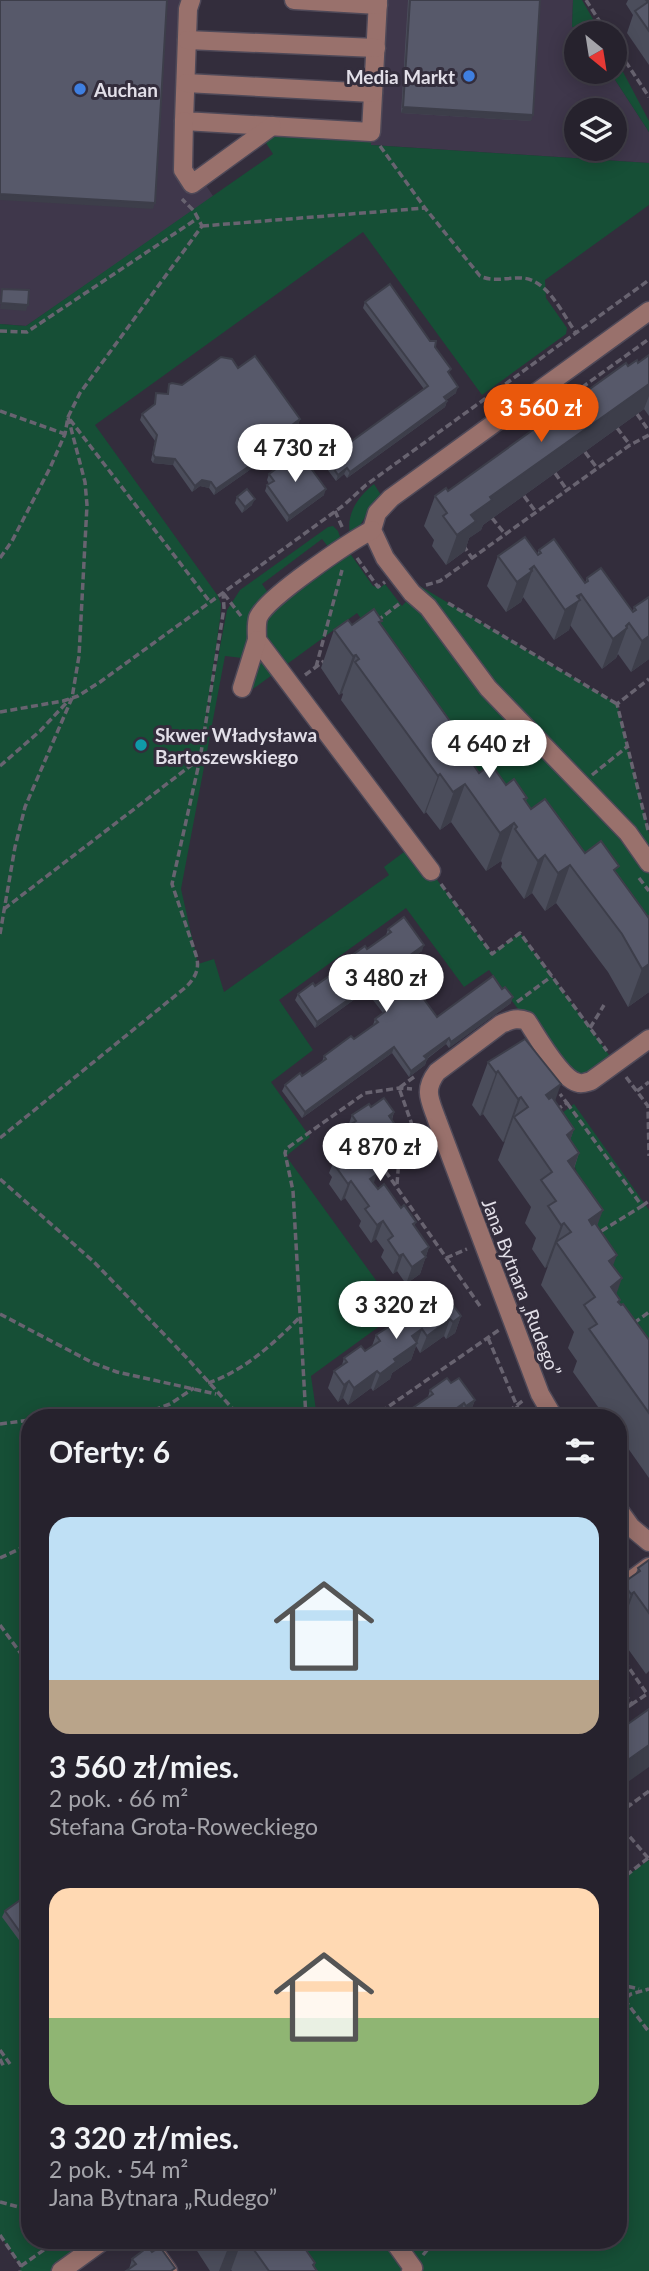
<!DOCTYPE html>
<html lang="pl">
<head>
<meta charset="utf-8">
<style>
	body { margin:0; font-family:Lato,sans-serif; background:#322f39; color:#f1f3f6; height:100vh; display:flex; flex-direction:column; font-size:26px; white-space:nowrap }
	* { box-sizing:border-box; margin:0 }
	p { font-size:23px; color:#a4a4aa }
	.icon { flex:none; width:38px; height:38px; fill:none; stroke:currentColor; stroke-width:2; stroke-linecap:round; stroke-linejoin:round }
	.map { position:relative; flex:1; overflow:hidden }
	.side { position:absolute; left:21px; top:1409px; width:606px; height:840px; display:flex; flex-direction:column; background:#26222d; border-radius:28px; box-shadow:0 4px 18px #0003,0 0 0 2px #423f49 }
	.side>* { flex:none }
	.needle { width:46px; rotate:150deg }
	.tools { position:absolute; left:564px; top:21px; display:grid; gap:14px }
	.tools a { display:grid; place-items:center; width:63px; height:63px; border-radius:50%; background:#26222d; box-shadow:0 4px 18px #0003,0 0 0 2px #423f49; font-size:35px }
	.price { position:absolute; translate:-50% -60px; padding:0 16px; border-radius:24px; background:#fff; color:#222; font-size:23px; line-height:46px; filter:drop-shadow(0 2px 4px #0008) }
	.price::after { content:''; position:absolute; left:50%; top:42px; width:21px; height:16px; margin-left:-10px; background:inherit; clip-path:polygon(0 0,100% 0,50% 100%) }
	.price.active { background:#ea580c; color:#fff }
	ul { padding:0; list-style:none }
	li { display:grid; align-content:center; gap:14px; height:371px; padding:0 28px }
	li span { display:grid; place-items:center; height:217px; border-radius:21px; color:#555 }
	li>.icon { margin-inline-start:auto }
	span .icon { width:126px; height:126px; fill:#fffc; stroke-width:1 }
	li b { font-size:30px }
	h2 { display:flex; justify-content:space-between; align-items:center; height:84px; padding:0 28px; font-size:30px }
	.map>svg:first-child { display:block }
	.built { fill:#3f374b; fill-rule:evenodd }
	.green { fill:#164f36 }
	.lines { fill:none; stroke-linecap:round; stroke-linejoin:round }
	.minor-casing { stroke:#4f4958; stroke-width:21 }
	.path { stroke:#686370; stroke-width:3.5; stroke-dasharray:7 3.5; stroke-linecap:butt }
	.minor { stroke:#99716c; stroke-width:18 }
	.wall { fill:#4b4d5b }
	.shaded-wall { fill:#3d3e4a }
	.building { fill:#57596a; stroke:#3d3e4a; stroke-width:2 }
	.shop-dot { fill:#3f7fe0; stroke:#332d3c; stroke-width:2.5 }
	.culture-dot { fill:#0f9aa8; stroke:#332d3c; stroke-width:2.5 }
	.labels { text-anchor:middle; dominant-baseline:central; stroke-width:6; stroke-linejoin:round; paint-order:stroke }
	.poi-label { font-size:19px; font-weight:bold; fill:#e2dfe8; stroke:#332d3c; text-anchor:start }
	.street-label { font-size:19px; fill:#e2dfe8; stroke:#332d3c }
</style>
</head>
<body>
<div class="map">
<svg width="649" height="2271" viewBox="0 0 649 2271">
	<rect width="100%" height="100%" fill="#332d3c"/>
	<g class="built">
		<path d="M0 0H191L183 162 201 178 213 196 194 211 26 326 0 324Z"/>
		<path d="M294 0H573L572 27 582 28 585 33H576V72H610L649 132V163L371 145 378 5ZM576 110H614V149H576Z"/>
	</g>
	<g class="green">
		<path d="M573 0H582L601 33H585L582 28 572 27Z"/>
		<path d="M614 55 649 121V132L610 72H614Z"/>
		<path d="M371 132V145L649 163V205L545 280 546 298 567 328 566 334 482 395 363 232 95 425 218 596 221 604 220 619 203 737 227 610 240 590 328 527 333 526 338 531 341 540 330 549 322 539 262 584 277 606 349 552 373 586 380 588 385 584 402 606 420 586 617 704 649 834V935L481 782 357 613 246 694 251 659 225 656 181 889 198 964 214 959 224 992 389 875 384 867 412 846 492 954 520 933 615 1063 579 1083 527 1021 489 970 464 987 406 908 279 1000 313 1050 271 1082 310 1137 286 1156 399 1312 311 1376 317 1417 30 1418V2240H104L61 2271H20L21 2266 0 2235V324L26 326 273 154 261 135Z"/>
		<path d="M374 484 381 495C365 509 366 524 350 535 346 513 358 497 374 484Z"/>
		<path d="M574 1104 649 1210V1382L619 1340 601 1245 558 1116Z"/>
		<path d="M649 1860V2271H260L239 2240H618V1882Z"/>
	</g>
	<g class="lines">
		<g class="minor-casing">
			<g id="minor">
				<path d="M191 0 188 9 184 121 371 132 378 0"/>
				<path d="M294 0 378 5"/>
				<path d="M187 40 376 48"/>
				<path d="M186 83 373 93"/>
				<path d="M184 121 183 170 192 184 272 126"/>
				<path d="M649 311 391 498 377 513 372 530 385 558 412 593 428 607 488 688 628 833 649 863"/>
				<path d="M372 530C351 541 265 598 258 618 256 625 257 633 257 640L431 871"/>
				<path d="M242 688 257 640"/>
				<path d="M554 1418 540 1394 437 1120C430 1100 423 1090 437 1072L501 1024C511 1020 517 1017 527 1021 537 1036 561 1080 579 1083 583 1084 587 1082 591 1081L649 1039"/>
				<path d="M618 1509 631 1527 649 1542"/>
				<path d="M618 1590 649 1567"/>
				<path d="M146 2240 168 2271"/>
				<path d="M393 2240 413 2268 411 2271"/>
				<path d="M61 2271 104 2240"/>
			</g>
		</g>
		<g class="path">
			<path d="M586 0 607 33"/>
			<path d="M614 44 649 97"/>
			<path d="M380 146 425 208 480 276C492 282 505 278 518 278 546 276 562 313 576 333"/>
			<path d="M202 226 425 208"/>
			<path d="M0 331 27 332 198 218"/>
			<path d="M0 411 65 434"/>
			<path d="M637 414 649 431"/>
			<path d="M540 415 541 417 649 339"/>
			<path d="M617 428 630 445"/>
			<path d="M585 452 597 468"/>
			<path d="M555 473 567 490"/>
			<path d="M524 496 536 512"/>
			<path d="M335 511 343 529"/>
			<path d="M492 518 505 534"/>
			<path d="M463 545 472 558"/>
			<path d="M0 558 12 541 50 468 65 434 68 417 80 393 202 226 194 211 182 199"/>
			<path d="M357 558 378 587 385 582"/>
			<path d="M426 585 440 581 630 445 649 435"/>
			<path d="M224 594 241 616"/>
			<path d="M448 603 617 704"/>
			<path d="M377 621 399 604"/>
			<path d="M316 667 342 570"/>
			<path d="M305 675 324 661"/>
			<path d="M0 712 63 701 78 696 100 682 344 505 366 485 649 280"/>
			<path d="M0 766 40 731 70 699"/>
			<path d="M592 775 628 746"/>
			<path d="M648 830 617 704 649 679"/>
			<path d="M639 878 649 891"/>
			<path d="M441 884 492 954 520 933 607 1051"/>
			<path d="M4 909 198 760"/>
			<path d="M0 934 15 847 25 807 72 698 79 656 87 505 85 482 68 417 210 602"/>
			<path d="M517 1002 552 976"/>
			<path d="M590 1028 604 1005"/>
			<path d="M414 1077 399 1088 416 1136 379 1162 480 1306"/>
			<path d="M626 1077 648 1106 649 1156"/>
			<path d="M637 1091 649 1082"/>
			<path d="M567 1103 642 1206 598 1233"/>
			<path d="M556 1110 567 1103 560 1094"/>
			<path d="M0 1138 186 987C196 977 200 968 196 955L172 884 200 759 224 608 223 592"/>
			<path d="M0 1179 94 1262 187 1358 241 1418"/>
			<path d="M397 1184 400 1147"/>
			<path d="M642 1206 649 1201"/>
			<path d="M446 1258 467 1249"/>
			<path d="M0 1314 93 1363 117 1372 216 1394"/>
			<path d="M634 1323 649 1312"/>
			<path d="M488 1338 522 1418"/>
			<path d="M208 1383C244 1371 273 1344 299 1318"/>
			<path d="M144 1414 170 1404 194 1388"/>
			<path d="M51 1418 110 1414 161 1418"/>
			<path d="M306 1418 293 1191 285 1153 286 1149 365 1093 399 1088 412 1089"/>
			<path d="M372 1418 499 1330"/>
			<path d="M500 1418 525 1399"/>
			<path d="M0 1424 30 1420"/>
			<path d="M0 1558 30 1544"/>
			<path d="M0 1625 30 1666"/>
			<path d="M618 1652 647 1694 632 1704"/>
			<path d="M618 1685 632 1704 618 1714"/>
			<path d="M618 1791 630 1806"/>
			<path d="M618 1814 649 1791"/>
			<path d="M618 1821 623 1828 618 1871"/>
			<path d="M623 1829 649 1859"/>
			<path d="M618 1882 648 1858"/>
			<path d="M618 1984 639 1989"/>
			<path d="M618 1991 649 2032"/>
			<path d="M618 2004 631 1994 649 1989"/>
			<path d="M0 2050 10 2064"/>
			<path d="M0 2059 4 2067"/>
			<path d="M0 2202 30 2210"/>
			<path d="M0 2235 21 2266 20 2271"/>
			<path d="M423 2255 435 2240"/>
			<path d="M21 2266 58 2240"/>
		</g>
		<use href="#minor" class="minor"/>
	</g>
	<g class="wall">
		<path d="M408 0H540L531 121 401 113Z"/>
		<path d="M628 0H649V65L627 33 633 15 626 4Z"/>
		<path d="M365 302 435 347 449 375 456 393 446 400 447 401 445 407 347 478 344 474 336 481 324 465 327 459 424 389 363 308Z"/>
		<path d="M649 355V416L644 409 483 525 481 530 469 538 465 551 446 565 432 546 434 540 424 526 435 496 448 491 628 366 638 363Z"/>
		<path d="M238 368 300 419 298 425 284 435 281 448 214 495 209 488 200 486 192 492 173 465 153 463 151 460 155 441 140 420 142 414 154 405 156 393 167 394 169 384 182 385Z"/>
		<path d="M269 474 324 495 287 522 265 491 267 485 269 484 267 480Z"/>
		<path d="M237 497 252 505 242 513 235 503Z"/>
		<path d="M539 550 585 583 587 578 633 611 634 607 649 597V659L631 672 618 654 616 658 602 669 570 625 569 630 554 640 523 597 521 602 506 612 487 586 498 556 537 554Z"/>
		<path d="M380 624 479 773 506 785 527 798 526 801 531 809 585 853 617 873 648 917 649 916V992L628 1007 608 972 556 903 545 911 532 893 524 899 501 867 502 863 501 861 486 871 451 822 440 830 426 812 424 814 341 700 343 694 342 693 339 695 321 668 334 630 352 625Z"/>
		<path d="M388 929 422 951 400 966 437 1017 511 1003 449 1048 446 1044 427 1059 425 1065 409 1077 392 1053 302 1118 282 1091 285 1085 302 1076 322 1062 324 1056 354 1039 373 1025 375 1019 383 1013 366 991 315 1028 295 1000 298 994 315 986 335 972 337 966 367 949 386 935Z"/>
		<path d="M488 1062 555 1102 574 1129 570 1140 579 1153 574 1169 613 1266 616 1295 619 1303 649 1340V1478L618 1434V1418H606L573 1372 577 1361 568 1348 574 1332 541 1285 548 1266 545 1268 532 1249 536 1238 525 1223 531 1207 498 1160 505 1141 503 1142 483 1114 480 1116 472 1105Z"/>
		<path d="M394 1112 387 1140 369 1153 367 1159 374 1184 378 1189 401 1208 416 1222 414 1226 429 1247 420 1274 406 1284 397 1271 393 1274 381 1257 384 1250 376 1239 371 1243 359 1226 361 1221 345 1198 341 1201 329 1184 332 1177 329 1173 336 1156 346 1149 342 1143 352 1115Z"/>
		<path d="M437 1299 461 1316 455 1333 446 1339 444 1336 420 1353 416 1346 411 1360 392 1373 390 1379 373 1391 371 1388 348 1405 343 1398 338 1402 328 1388 334 1371 342 1365 344 1358 365 1351 372 1346 376 1335 395 1327 415 1313 417 1306Z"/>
		<path d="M451 1383 475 1400 468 1418H392L408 1411 428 1397 430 1390Z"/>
		<path d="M649 1560V1671L646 1674 618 1635V1597L623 1583 636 1573 638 1568Z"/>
		<path d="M30 1893V1955L2 1917 5 1911Z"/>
		<path d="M190 2240H299L315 2263 314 2267 317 2271H232L231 2270 229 2271H210Z"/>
		<path d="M152 2252 129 2269 132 2259Z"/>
	</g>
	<g class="shaded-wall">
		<path d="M403 107 533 115 531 121 401 113Z"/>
		<path d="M0 194 155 203 153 209 0 200Z"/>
		<path d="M1 303 28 305 26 311 0 309Z"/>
		<path d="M649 384V396L644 409 483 525 481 530 469 538 465 551 446 565 457 535 471 515 490 497Z"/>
		<path d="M458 387 456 393 442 403 444 397Z"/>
		<path d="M447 401 445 407 347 478 350 472Z"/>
		<path d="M300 419 298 425 282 437 284 431Z"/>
		<path d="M284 442 281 448 214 495 216 489Z"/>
		<path d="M155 457 175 459 173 465 153 463Z"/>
		<path d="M347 468 344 474 336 481 338 475Z"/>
		<path d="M202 480 211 482 209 488 200 486 192 492 195 486Z"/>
		<path d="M326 489 324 495 287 522 289 516Z"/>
		<path d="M255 499 252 505 242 513 245 507Z"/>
		<path d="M534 566 521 602 506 612 517 582Z"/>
		<path d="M581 594 569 630 554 640 565 610 577 596Z"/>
		<path d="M629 623 616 658 602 669 613 639Z"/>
		<path d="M649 636V659L631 672 642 641Z"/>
		<path d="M356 655 342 693 339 695 353 656Z"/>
		<path d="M472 752 459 788 465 784 451 822 440 830 467 755Z"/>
		<path d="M440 774 426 812 424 814 438 776Z"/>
		<path d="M514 823 501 861 486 871 500 833Z"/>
		<path d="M545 855 532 893 524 899 538 861Z"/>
		<path d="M570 865 556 903 545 911 558 873Z"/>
		<path d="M424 945 422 951 396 970 398 964Z"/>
		<path d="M649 964V992L628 1007 642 969Z"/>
		<path d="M369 985 366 991 315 1028 317 1022Z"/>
		<path d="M513 997 511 1003 449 1048 451 1042Z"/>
		<path d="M449 1038 446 1044 422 1062 424 1056Z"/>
		<path d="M394 1047 392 1053 302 1118 305 1112Z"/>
		<path d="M427 1059 425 1065 409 1077 411 1071Z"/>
		<path d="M498 1071 483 1114 480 1116 496 1073Z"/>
		<path d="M561 1084 546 1127V1095Z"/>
		<path d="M521 1097 505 1141 503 1142 518 1099Z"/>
		<path d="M394 1112 389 1126 394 1123 387 1140 369 1153 367 1159 361 1151 389 1116Z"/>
		<path d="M574 1129 559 1172 567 1135Z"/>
		<path d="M579 1153 564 1196 568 1161Z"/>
		<path d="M377 1174 371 1191 370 1179Z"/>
		<path d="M351 1181 345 1198 341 1201 348 1184Z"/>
		<path d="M603 1210 587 1253 589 1220Z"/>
		<path d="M383 1221 376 1239 371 1243 377 1225Z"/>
		<path d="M564 1223 548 1266 545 1268 561 1225Z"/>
		<path d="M429 1247 420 1274 406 1284 412 1267 422 1252Z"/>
		<path d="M403 1254 397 1271 393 1274 399 1256Z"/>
		<path d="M617 1255 601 1298 609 1261Z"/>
		<path d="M622 1278 607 1321 611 1287Z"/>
		<path d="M461 1316 455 1333 446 1339 453 1322Z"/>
		<path d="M450 1319 444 1336 420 1353 427 1336Z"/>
		<path d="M422 1329 411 1360 392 1373 390 1379 373 1391 380 1374 394 1359 412 1336Z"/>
		<path d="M377 1371 371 1388 348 1405 354 1388Z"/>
		<path d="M349 1381 343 1398 338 1402 344 1385Z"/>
		<path d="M475 1400 468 1417 462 1418 466 1406Z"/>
		<path d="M464 1403 459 1418H443Z"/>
		<path d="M634 1592 618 1635V1631L631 1594Z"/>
		<path d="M649 1745V1767L618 1789V1767Z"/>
		<path d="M625 1812 618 1833V1818Z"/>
		<path d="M233 2240H242L231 2270 229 2271H219L230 2243Z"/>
	</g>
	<g class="building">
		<path d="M0 0H167L155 203 0 194Z"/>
		<path d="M410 0H540L533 115 403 107Z"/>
		<path d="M646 0H649V31L635 11 648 2Z"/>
		<path d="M390 284 430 341H436L435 347 451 369 448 372 458 387 444 397 447 401 350 472 347 468 338 475 327 459 428 386 365 302Z"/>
		<path d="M2 289 29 290 28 305 1 303Z"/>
		<path d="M649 355V384L490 497 492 500 471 515 476 521 457 535 443 516 447 513 435 496 446 488 448 491 626 363 628 366 637 360 638 363Z"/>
		<path d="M255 356 300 419 284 431V442L216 489 211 482 202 480 195 486 175 459 155 457 153 454 157 435 142 414 155 404 156 393 168 394 169 384 172 383 182 385 221 357 232 359 238 368Z"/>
		<path d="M299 452 326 489 289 516 267 485 274 481 269 474Z"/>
		<path d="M247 489 255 499 245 507 237 497Z"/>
		<path d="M525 537 538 555 541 553 539 550 554 539 585 583 588 581 587 578 601 568 633 612 636 610 634 607 649 597V636L642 641 629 623 626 626 627 628 613 639 581 594 577 596 580 600 565 610 534 566 530 569 532 571 517 582 498 556Z"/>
		<path d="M374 609 382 621 379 622 472 752 467 755 479 773 491 764 506 785 514 779 527 798 524 799 531 809 545 799 585 853 601 841 619 866 614 870 641 907 648 917 649 916V964L642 969 622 934 570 865 558 873 545 855 538 861 515 829 517 827 514 823 500 833 465 784 453 792 440 774 438 776 355 662 359 659 356 655 353 656 334 630 348 620 352 625Z"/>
		<path d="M404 917 424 945 398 964 437 1017 493 976 502 989 505 987 513 997 451 1042 449 1038 424 1056 427 1059 411 1071 394 1047 305 1112 285 1085 300 1073 302 1076 326 1059 324 1056 351 1036 354 1039 378 1022 375 1019 387 1010 369 985 317 1022 298 994 313 983 315 986 339 969 337 966 365 946 367 949 391 932 388 929Z"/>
		<path d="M525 1039 561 1084 546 1095 549 1099 552 1097 574 1129 567 1135 579 1153 568 1161 603 1210 589 1220 592 1225 595 1223 617 1255 609 1261 622 1278 611 1287 620 1300 618 1302 621 1305 623 1304 649 1340V1413L589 1329 597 1324 584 1305 595 1297 556 1242 571 1232 564 1223 561 1225 548 1206 556 1201 541 1180 552 1172 514 1117 528 1107 521 1097 518 1099 498 1071 496 1073 488 1062Z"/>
		<path d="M384 1098 394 1112 389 1116 394 1123 371 1139 373 1142 361 1151 377 1174 370 1179 378 1189 384 1184 401 1208 404 1205 416 1222 413 1224 429 1247 422 1252 426 1257 412 1267 403 1254 399 1256 388 1240 393 1236 383 1221 377 1225 365 1209 369 1206 351 1181 348 1184 336 1167 341 1164 336 1156 358 1140 348 1126 356 1121 352 1115 369 1104 371 1107Z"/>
		<path d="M434 1294 437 1299 445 1294 461 1316 453 1322 450 1319 427 1336 422 1329 412 1336 417 1343 394 1359 396 1362 380 1374 377 1371 354 1388 349 1381 344 1385 334 1371 347 1362 344 1358 361 1346 365 1351 380 1341 376 1335 393 1324 395 1327 420 1309 417 1306Z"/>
		<path d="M447 1378 451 1383 459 1378 475 1400 466 1406 464 1403 443 1418H440L436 1412 429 1418H392L406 1408 408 1411 433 1394 430 1390Z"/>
		<path d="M649 1560V1613L634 1592 631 1594 623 1583 640 1571 638 1568Z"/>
		<path d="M649 1709V1745L618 1767V1731Z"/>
		<path d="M618 1802 625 1812 618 1818Z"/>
		<path d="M30 1893V1946L5 1911Z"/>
		<path d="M247 2240H299L315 2263 313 2265 317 2271H269Z"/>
		<path d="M148 2247 152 2252 160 2247 175 2268 171 2271H126L136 2264 132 2259Z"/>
	</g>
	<g class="shop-dot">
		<circle cx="469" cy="76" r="7"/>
		<circle cx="80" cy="89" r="7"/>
	</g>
	<circle class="culture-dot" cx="141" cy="745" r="7"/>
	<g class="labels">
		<g class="poi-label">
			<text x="455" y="76" text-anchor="end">Media Markt</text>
			<text x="94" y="89">Auchan</text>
			<text x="155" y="734">Skwer Władysława<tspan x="155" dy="22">Bartoszewskiego</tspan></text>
		</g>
		<g class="street-label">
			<text transform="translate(522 1287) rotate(69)">Jana Bytnara „Rudego”</text>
		</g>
	</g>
</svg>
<div class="tools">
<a><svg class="needle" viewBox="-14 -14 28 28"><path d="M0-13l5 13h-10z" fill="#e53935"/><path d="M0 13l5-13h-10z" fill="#a4a4aa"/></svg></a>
<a><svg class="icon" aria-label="layers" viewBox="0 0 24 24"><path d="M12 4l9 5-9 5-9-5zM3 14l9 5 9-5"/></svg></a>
</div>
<b class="price active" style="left:541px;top:444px">3 560 zł</b>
<b class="price" style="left:295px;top:484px">4 730 zł</b>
<b class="price" style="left:489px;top:780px">4 640 zł</b>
<b class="price" style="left:386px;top:1014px">3 480 zł</b>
<b class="price" style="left:380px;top:1183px">4 870 zł</b>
<b class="price" style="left:396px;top:1341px">3 320 zł</b>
<section class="side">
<h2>Oferty: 6<svg class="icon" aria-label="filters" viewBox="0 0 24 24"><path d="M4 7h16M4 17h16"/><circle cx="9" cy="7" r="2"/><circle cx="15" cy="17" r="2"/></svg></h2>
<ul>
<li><span style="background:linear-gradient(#bfe0f5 75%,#b9a48a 0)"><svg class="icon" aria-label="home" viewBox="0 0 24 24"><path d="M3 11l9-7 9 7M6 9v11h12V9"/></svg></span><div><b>3 560 zł/mies.</b><p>2 pok. · 66 m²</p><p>Stefana Grota-Roweckiego</p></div></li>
<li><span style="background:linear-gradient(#ffd9b3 60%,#8fb573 0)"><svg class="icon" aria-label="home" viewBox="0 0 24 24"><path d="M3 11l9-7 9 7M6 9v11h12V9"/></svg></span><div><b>3 320 zł/mies.</b><p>2 pok. · 54 m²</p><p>Jana Bytnara „Rudego”</p></div></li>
</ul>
</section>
</div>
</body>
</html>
